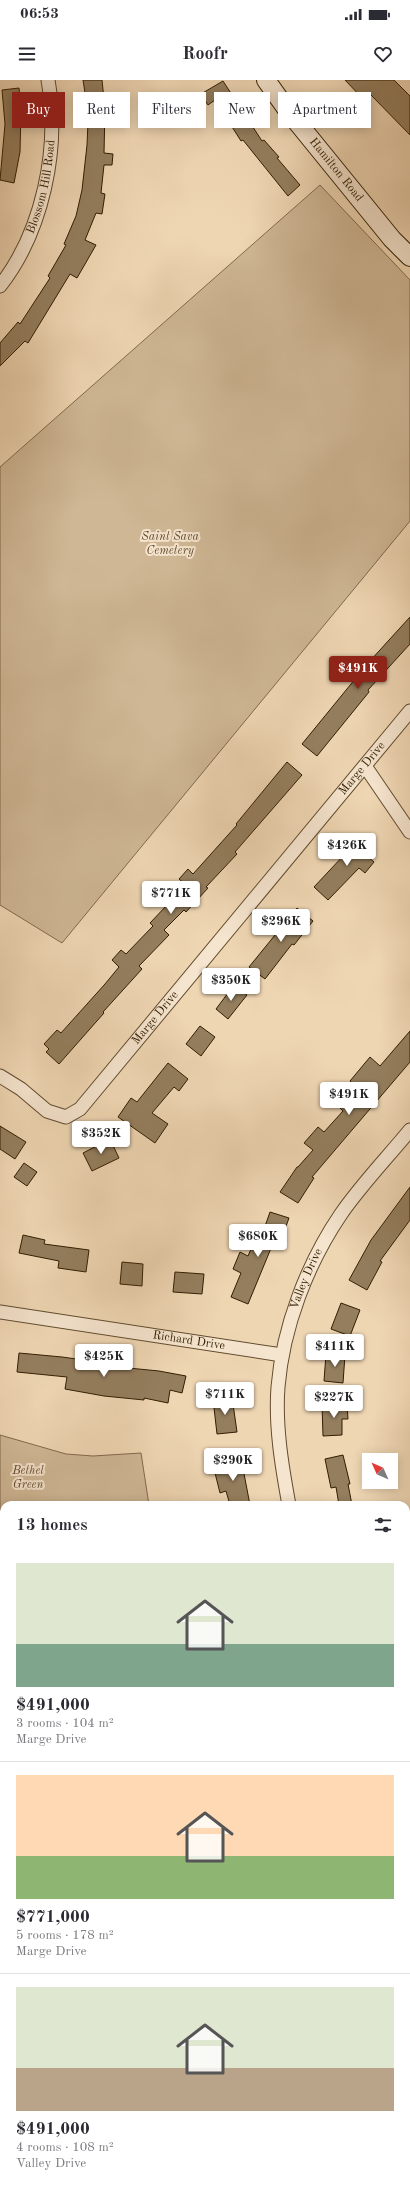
<!DOCTYPE html>
<html lang="en">
<head>
<meta charset="utf-8">
<style>
	body { margin:0; font-family:"Old Standard TT",serif; background:#f7f7f7; color:#2b2b33; height:100vh; display:flex; flex-direction:column; font-size:15px; white-space:nowrap }
	* { box-sizing:border-box; margin:0 }
	p { font-size:13px; color:#7c7c81 }
	.icon { flex:none; width:22px; height:22px; fill:none; stroke:currentColor; stroke-width:2; stroke-linecap:round; stroke-linejoin:round }
	.map { position:relative; flex:1; overflow:hidden }
	.side { position:absolute; left:0px; top:1421px; width:410px; height:692px; display:flex; flex-direction:column; background:#fff; border-radius:12px 12px 0 0; box-shadow:0 2px 10px #0003 }
	.side>* { flex:none }
	.top-card { position:absolute; left:12px; top:12px; width:386px; height:36px; display:flex; gap:8px }
	.needle { width:26px; rotate:315deg }
	.buttons { position:absolute; left:362px; top:1373px; display:grid; gap:8px }
	.buttons a { display:grid; place-items:center; width:36px; height:36px; border-radius:0px; background:#fff; box-shadow:0 2px 10px #0003; font-size:20px }
	.price { position:absolute; translate:-50% -34px; padding:0 9px; border-radius:4px; background:#fff; color:#222; font-size:13px; line-height:26px; filter:drop-shadow(0 1px 2px #0008) }
	.price::after { content:''; position:absolute; left:50%; top:24px; width:12px; height:9px; margin-left:-6px; background:inherit; clip-path:polygon(0 0,100% 0,50% 100%) }
	.price.current { background:#8f2418; color:#fff }
	ul { padding:0; list-style:none }
	li { display:grid; align-content:center; gap:8px; height:212px; padding:0 16px }
	li+li { border-top:1px solid #e1e1e2 }
	li span { display:grid; place-items:center; height:124px; border-radius:0px; color:#555 }
	li>.icon { margin-inline-start:auto }
	span .icon { width:72px; height:72px; fill:#fffc; stroke-width:1 }
	li b { font-size:17px }
	h2 { display:flex; justify-content:space-between; align-items:center; height:48px; padding:0 16px; font-size:17px }
	.chip { padding:0 14px; border-radius:0px; background:#fff; box-shadow:0 2px 10px #0003; font-size:14px; line-height:36px }
	.chip.current { background:#8f2418; color:#fff }
	.status { display:flex; justify-content:space-between; align-items:center; height:28px; padding:0 20px; background:#fff; direction:ltr }
	.status svg { height:11px; fill:currentColor }
	header { display:flex; justify-content:space-between; align-items:center; height:52px; padding:0 16px; background:#fff; font-size:18px; font-weight:700 }
	.map>svg:first-child { display:block }
	.green { fill:#cfb795; stroke:#806a4c }
	.building { fill:#947e5e; stroke:#321e02 }
	.lines { fill:none; stroke-linecap:round; stroke-linejoin:round }
	.street-casing { stroke:#614c2e; stroke-width:15 }
	.secondary-casing { stroke:#321e02; stroke-width:20 }
	.street { stroke:#f5e4ce; stroke-width:13 }
	.secondary { stroke:#f5e4ce; stroke-width:18 }
	.labels { text-anchor:middle; dominant-baseline:central; stroke-width:4; stroke-linejoin:round; paint-order:stroke }
	.street-label { font-size:12px; fill:#321e02; stroke:#f5e4ce }
	.park-label { font-size:12px; font-style:italic; fill:#614c2e; stroke:#f5e4ce }
</style>
</head>
<body>
<div class="status"><b>06:53</b><svg viewBox="0 0 49 12"><path d="M0 12V9h3v3zM5 12V6h3v6zM10 12V3h3v9zM15 12V0h3v12zM26 1h20v11H26zM47 4h2v5h-2z"/></svg></div>
<header><svg class="icon" aria-label="menu" viewBox="0 0 24 24"><path d="M4 6h16M4 12h16M4 18h16"/></svg>Roofr<svg class="icon" aria-label="heart" viewBox="0 0 24 24"><path d="M12 20l-8-8c-3-5 5-10 8-4 3-6 11-1 8 4z"/></svg></header>
<div class="map">
<svg width="410" height="2113" viewBox="0 0 410 2113">
	<rect width="100%" height="100%" fill="#efd6b3"/>
	<filter id="stains"><feTurbulence type="fractalNoise" baseFrequency=".005" numOctaves="4"/><feColorMatrix values="0 0 0 0 .2 0 0 0 0 .09 0 0 0 0 .02 0 0 0 .5 -.17"/></filter>
	<radialGradient id="worn" r=".72"><stop offset=".6" stop-color="#630" stop-opacity="0"/><stop offset="1" stop-color="#630" stop-opacity=".3"/></radialGradient>
	<g class="green">
		<path d="M320 105 410 200V441L62 863 0 825V387Z"/>
		<path d="M0 1355 66 1374 93 1376 141 1373 149 1425H4V2109H224L221 2113H0Z"/>
	</g>
	<g class="building">
		<path d="M83 0H102L105 29 104 73 113 74 112 85H104L101 113 105 114 102 134 96 133 85 160 96 165 77 198 70 194 28 263 25 261 0 286V263L18 242 20 244 50 198 48 196 66 165 64 164 76 136 82 110 87 65 89 19H86Z"/>
		<path d="M345 0H394L410 16V55L370 14 364 20Z"/>
		<path d="M223 1 262 61 264 60 279 77 277 78 300 105 288 116 243 60 241 61 215 20 208 25 201 14Z"/>
		<path d="M19 8 21 28 20 72 14 103 0 100 5 44 2 10Z"/>
		<path d="M410 537V564L368 610 369 612 317 676 302 664 369 582Z"/>
		<path d="M287 682 302 695 235 772 237 774 206 807 208 808 186 832 184 830 164 850 169 855 139 886 142 889 103 932 104 933 59 984 46 972 49 969 44 964 57 950 61 953 105 904 119 887 112 880 121 870 126 874 153 846 150 843 186 805 179 799 188 789 193 794 237 745 236 744Z"/>
		<path d="M360 754 375 767 367 776 374 782 365 793 359 788 328 820 314 807 344 775 342 773Z"/>
		<path d="M297 828 313 841 294 865 292 864 265 899 249 887Z"/>
		<path d="M234 905 247 915 228 939 216 929Z"/>
		<path d="M200 946 215 957 201 976 186 964Z"/>
		<path d="M410 951V982L312 1097 314 1098 298 1123 280 1112 297 1087H298L313 1070 304 1063 318 1047 324 1052 343 1031 339 1027 356 1007 350 1001 370 977 380 986Z"/>
		<path d="M168 983 188 999 179 1011 174 1007 152 1033 168 1044 155 1063 118 1037 131 1018 137 1022Z"/>
		<path d="M0 1046 26 1062 15 1079 0 1069Z"/>
		<path d="M110 1059 119 1078 92 1091 83 1073Z"/>
		<path d="M24 1083 37 1092 27 1106 14 1097Z"/>
		<path d="M410 1107V1140L380 1181 382 1182 367 1210 349 1200 371 1160Z"/>
		<path d="M270 1132 289 1138 280 1163 274 1161 248 1224 231 1217 241 1193 233 1189 240 1172 248 1176 251 1169 256 1172Z"/>
		<path d="M23 1155 45 1160 44 1164 89 1170 86 1192 58 1188 59 1181 19 1173Z"/>
		<path d="M122 1182 143 1184 142 1206 120 1204Z"/>
		<path d="M175 1192 204 1194 202 1214 173 1212Z"/>
		<path d="M341 1223 360 1230 350 1256 331 1249Z"/>
		<path d="M19 1273 62 1277 98 1282V1285L159 1291 186 1296 182 1313 170 1310 168 1323 144 1318V1320L104 1316 65 1309 67 1297 17 1292Z"/>
		<path d="M326 1274 345 1275 343 1303 324 1301Z"/>
		<path d="M232 1317 237 1352 217 1354 213 1319Z"/>
		<path d="M322 1325H347L348 1339H342V1355L323 1356Z"/>
		<path d="M343 1375 350 1404H348L352 1425H339L336 1407 331 1408 325 1379Z"/>
		<path d="M241 1378 250 1425H230L226 1411 220 1413 213 1385Z"/>
	</g>
	<g class="lines">
		<g class="street-casing">
			<g id="street">
				<path id="s1" d="M0 206C43 151 60 68 48 0"/>
				<path d="M365 686 410 752"/>
				<path id="s2" d="M0 996 21 1009 47 1031 66 1037 80 1029 410 631"/>
				<path id="s3" d="M0 1232 282 1275"/>
				<path id="s4" d="M289 1425C282 1387 275 1346 278 1307 283 1247 307 1184 341 1134 361 1105 387 1078 410 1050"/>
				<path d="M406 1950 410 1951"/>
				<path d="M254 2113 256 2109"/>
			</g>
		</g>
		<g class="secondary-casing">
			<g id="secondary">
				<path id="s5" d="M266 0 288 31 392 159 410 177"/>
			</g>
		</g>
		<use href="#street" class="street"/>
		<use href="#secondary" class="secondary"/>
	</g>
	<g class="labels">
		<g class="street-label">
			<text stroke="none"><textPath href="#s5" startOffset="114">Hamilton Road</textPath></text>
			<text stroke="none"><textPath href="#s1" startOffset="109">Blossom Hill Road</textPath></text>
			<text stroke="none"><textPath href="#s2" startOffset="537">Marge Drive</textPath></text>
			<text stroke="none"><textPath href="#s2" startOffset="213">Marge Drive</textPath></text>
			<text stroke="none"><textPath href="#s4" startOffset="231">Valley Drive</textPath></text>
			<text stroke="none"><textPath href="#s3" startOffset="191">Richard Drive</textPath></text>
		</g>
		<g class="park-label">
			<text x="170" y="457">Saint Sava<tspan x="170" dy="14">Cemetery</tspan></text>
			<text x="28" y="1391">Bethel<tspan x="28" dy="14">Green</tspan></text>
		</g>
	</g>
	<rect width="100%" height="100%" filter="url(#stains)"/>
	<rect width="100%" height="100%" fill="url(#worn)"/>
</svg>
<div class="buttons">
<a><svg class="needle" viewBox="-14 -14 28 28"><path d="M0-13l5 13h-10z" fill="#e53935"/><path d="M0 13l5-13h-10z" fill="#7c7c81"/></svg></a>
</div>
<b class="price current" style="left:358px;top:610px">$491K</b>
<b class="price" style="left:347px;top:787px">$426K</b>
<b class="price" style="left:171px;top:835px">$771K</b>
<b class="price" style="left:281px;top:863px">$296K</b>
<b class="price" style="left:231px;top:922px">$350K</b>
<b class="price" style="left:349px;top:1036px">$491K</b>
<b class="price" style="left:101px;top:1075px">$352K</b>
<b class="price" style="left:258px;top:1178px">$680K</b>
<b class="price" style="left:335px;top:1288px">$411K</b>
<b class="price" style="left:104px;top:1298px">$425K</b>
<b class="price" style="left:225px;top:1336px">$711K</b>
<b class="price" style="left:334px;top:1339px">$227K</b>
<b class="price" style="left:233px;top:1402px">$290K</b>
<div class="top-card">
<a class="chip current">Buy</a>
<a class="chip">Rent</a>
<a class="chip">Filters</a>
<a class="chip">New</a>
<a class="chip">Apartment</a>
</div>
<section class="side">
<h2>13 homes<svg class="icon" aria-label="filters" viewBox="0 0 24 24"><path d="M4 7h16M4 17h16"/><circle cx="9" cy="7" r="2"/><circle cx="15" cy="17" r="2"/></svg></h2>
<ul>
<li><span style="background:linear-gradient(#dfe7d0 65%,#7fa58c 0)"><svg class="icon" aria-label="home" viewBox="0 0 24 24"><path d="M3 11l9-7 9 7M6 9v11h12V9"/></svg></span><div><b>$491,000</b><p>3 rooms · 104 m²</p><p>Marge Drive</p></div></li>
<li><span style="background:linear-gradient(#ffd9b3 65%,#8fb573 0)"><svg class="icon" aria-label="home" viewBox="0 0 24 24"><path d="M3 11l9-7 9 7M6 9v11h12V9"/></svg></span><div><b>$771,000</b><p>5 rooms · 178 m²</p><p>Marge Drive</p></div></li>
<li><span style="background:linear-gradient(#dfe7d0 65%,#b9a48a 0)"><svg class="icon" aria-label="home" viewBox="0 0 24 24"><path d="M3 11l9-7 9 7M6 9v11h12V9"/></svg></span><div><b>$491,000</b><p>4 rooms · 108 m²</p><p>Valley Drive</p></div></li>
</ul>
</section>
</div>
</body>
</html>
